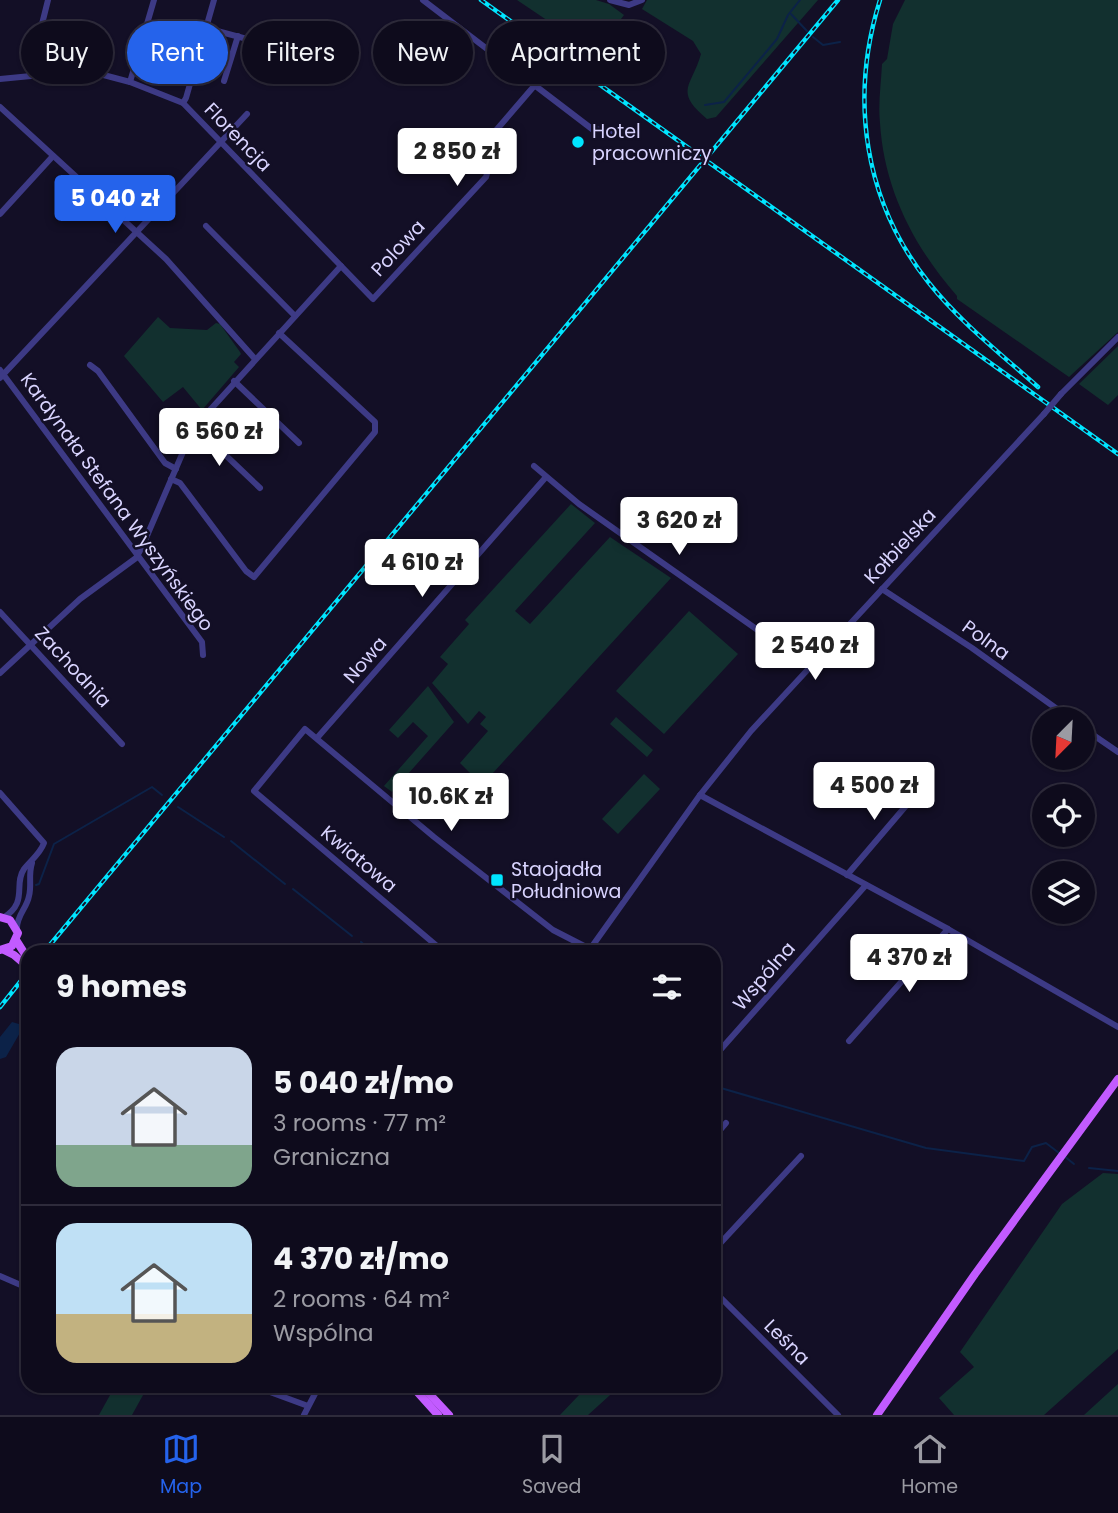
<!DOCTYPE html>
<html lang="en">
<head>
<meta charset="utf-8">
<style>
	body { margin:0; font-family:Poppins,sans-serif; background:#1c1929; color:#f1f3f6; height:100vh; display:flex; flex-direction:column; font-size:26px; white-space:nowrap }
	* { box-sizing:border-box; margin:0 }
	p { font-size:23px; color:#9b9ba3 }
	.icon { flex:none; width:38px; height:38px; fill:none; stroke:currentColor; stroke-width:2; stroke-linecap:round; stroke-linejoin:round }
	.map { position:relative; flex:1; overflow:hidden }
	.panel { position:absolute; left:21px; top:945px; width:700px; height:448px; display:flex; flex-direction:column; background:#0e0b1c; border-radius:21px; box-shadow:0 2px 5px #0004,0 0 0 2px #2e2b3b }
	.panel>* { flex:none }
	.guide { position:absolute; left:21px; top:21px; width:700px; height:63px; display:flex; gap:14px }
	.needle { width:46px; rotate:204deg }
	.controls { position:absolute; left:1032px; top:707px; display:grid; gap:14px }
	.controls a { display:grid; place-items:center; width:63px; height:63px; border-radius:50%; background:#0e0b1c; box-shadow:0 2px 5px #0004,0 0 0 2px #2e2b3b; font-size:35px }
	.price { position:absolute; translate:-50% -60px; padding:0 16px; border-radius:7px; background:#fff; color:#222; font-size:23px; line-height:46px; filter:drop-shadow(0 2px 4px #0008) }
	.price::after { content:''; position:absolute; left:50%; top:42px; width:21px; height:16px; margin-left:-10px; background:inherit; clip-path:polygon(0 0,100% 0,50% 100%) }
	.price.active { background:#2563eb; color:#fff }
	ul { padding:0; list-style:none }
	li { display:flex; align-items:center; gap:21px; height:175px; padding:0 35px }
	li+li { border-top:2px solid #2e2b3b }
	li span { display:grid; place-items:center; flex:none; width:196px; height:140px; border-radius:21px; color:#555 }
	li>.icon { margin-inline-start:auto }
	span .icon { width:84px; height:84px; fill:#fffc; stroke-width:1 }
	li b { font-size:30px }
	h2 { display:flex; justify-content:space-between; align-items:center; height:84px; padding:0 35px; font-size:30px }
	.chip { padding:0 24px; border-radius:32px; background:#0e0b1c; box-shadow:0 2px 5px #0004,0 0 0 2px #2e2b3b; font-size:24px; line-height:63px }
	.chip.active { background:#2563eb; color:#fff }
	.dock { display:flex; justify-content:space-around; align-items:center; height:98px; border-top:2px solid #2e2b3b; background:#0e0b1c; font-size:19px; color:#9b9ba3 }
	.dock a { display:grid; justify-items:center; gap:4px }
	.dock .active { color:#2563eb }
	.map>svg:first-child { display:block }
	.green { fill:#12302f }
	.water { fill:#0c2248 }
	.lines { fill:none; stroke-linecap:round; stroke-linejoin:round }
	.stream { stroke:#0c2248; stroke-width:2 }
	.minor { stroke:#3d3a85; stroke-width:6 }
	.major { stroke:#c25bff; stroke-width:8 }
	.rail-casing { stroke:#00e5ff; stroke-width:4.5 }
	.rail { stroke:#130f26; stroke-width:2; stroke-dasharray:5; stroke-linecap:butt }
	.minor-bridge { stroke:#3d3a85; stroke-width:6 }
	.poi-dot { fill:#00e5ff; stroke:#130f26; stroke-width:2.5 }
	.labels { text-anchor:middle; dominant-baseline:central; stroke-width:5; stroke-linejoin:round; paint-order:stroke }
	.poi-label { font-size:19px; fill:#d9d4ff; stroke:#130f26; text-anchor:start }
	.street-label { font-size:19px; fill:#d9d4ff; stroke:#130f26 }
</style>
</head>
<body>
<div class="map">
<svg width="1118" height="1415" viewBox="0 0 1118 1415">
	<rect width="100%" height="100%" fill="#130f26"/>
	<g class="green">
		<path d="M517 0H596L609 4 624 15 603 43 563 31Z"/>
		<path d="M647 0H818L716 117 707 119C673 91 692 86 701 54L693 41 642 9Z"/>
		<path d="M905 0H1118V332L1069 377 957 299V296C914 247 884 189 880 123 878 104 881 84 882 64L887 59 893 24Z"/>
		<path d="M158 317 170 328 207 330 216 323 220 324 240 352 241 354 234 362 239 367 202 410 183 387 163 402 124 356Z"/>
		<path d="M1118 346V395L1108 405 1079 384Z"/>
		<path d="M571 504 595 523 515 611 530 624 610 537 671 578 482 785 460 763 488 731 480 724 486 717 479 711 468 724 432 683 448 664 440 657 469 624 465 620Z"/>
		<path d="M689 611 738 654 664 734 616 691Z"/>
		<path d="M428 686 454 722 392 792 384 786 428 736 413 722 398 738 389 730Z"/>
		<path d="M616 717 653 750 647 757 610 724Z"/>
		<path d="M644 774 660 789 618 834 602 819Z"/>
		<path d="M1103 1173 1118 1174V1349L1044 1415H954L939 1398 974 1367 960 1352 1062 1204Z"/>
		<path d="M1118 1384V1415H1084Z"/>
		<path d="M115 1386H148L132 1415H99Z"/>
		<path d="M584 1386H620L588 1415H560L579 1395Z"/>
	</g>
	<path class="water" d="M12 1022 19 1024 21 1031 6 1057 0 1059V1037Z"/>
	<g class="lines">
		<g class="stream">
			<path d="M791 14 807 31"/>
			<path d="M813 37 823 45 840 42"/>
			<path d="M705 105 724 102 777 39 788 15 800 0"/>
			<path d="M178 807 224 837"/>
			<path d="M231 841 285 884"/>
			<path d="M36 885 39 884 54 844 152 787 162 795"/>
			<path d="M293 889 352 936"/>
			<path d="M361 942 373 952"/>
			<path d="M714 1086 926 1148 1024 1161 1032 1147 1046 1143 1059 1153"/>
			<path d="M1064 1156 1074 1164"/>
			<path d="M1089 1168 1118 1171"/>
		</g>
		<g class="minor">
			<path d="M423 0 592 129 622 132"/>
			<path d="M610 0 629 5 642 0"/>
			<path d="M206 28 258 42 279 43"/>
			<path d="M29 76 48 0"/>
			<path d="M0 79 72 72 96 73 130 82 183 103 373 299 486 177C491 166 482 154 486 142L535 85"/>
			<path d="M224 81 238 36"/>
			<path d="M130 82 154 0"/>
			<path d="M183 103 186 98 214 0"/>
			<path d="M0 107 166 259 255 359"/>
			<path d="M0 214 53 156"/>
			<path d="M206 226 295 316"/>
			<path d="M90 365 98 371 165 463 176 469"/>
			<path d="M0 370 202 642 203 655"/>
			<path d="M0 378 247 114"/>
			<path d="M234 381 299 443"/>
			<path d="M1061 394 1118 337"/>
			<path d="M196 427 260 488"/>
			<path d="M534 466 579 504 810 667"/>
			<path d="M171 479 180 483 246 571 254 577 375 432V422L279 333"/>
			<path d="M882 589 972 648 1071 719"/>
			<path d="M0 612 122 744"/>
			<path d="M0 673 80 599 136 558 143 545 186 445 200 421 341 266"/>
			<path d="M1083 728 1118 752"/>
			<path d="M317 738 546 477"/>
			<path d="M0 793 44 843C40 854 31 860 24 869 13 885 29 902 3 918"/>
			<path d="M700 795 948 929 1118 1027"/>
			<path d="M847 875 922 787"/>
			<path d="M17 928C17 915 27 908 29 896 32 885 28 875 32 863"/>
			<path d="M444 952 254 791 305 729 434 837 553 930 590 949"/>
			<path d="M588 952 700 795 751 731 1044 414"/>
			<path d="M849 1041 948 929"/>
			<path d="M714 1057 866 885"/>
			<path d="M714 1137 726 1123"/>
			<path d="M714 1250 801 1156"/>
			<path d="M0 1276 23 1286 28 1276"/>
			<path d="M714 1291 838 1415"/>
			<path d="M254 1386 308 1406"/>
			<path d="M304 1415 319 1386"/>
		</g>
		<g class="major">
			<path d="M0 917 10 920 18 933 12 946 0 950"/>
			<path d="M16 940 28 959"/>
			<path d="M4 950 14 955 28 967"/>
			<path d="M412 1386 438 1415"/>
			<path d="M422 1386 449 1415"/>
			<path d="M877 1415 975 1274 1118 1079"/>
		</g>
		<g class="rail-casing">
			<g id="rail">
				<path d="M481 0 1118 454"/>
				<path d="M880 0C849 99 864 202 929 283 960 322 1001 354 1038 387"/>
				<path d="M44 952 838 0"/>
				<path d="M0 1007 28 972"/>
			</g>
		</g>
		<use href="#rail" class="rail"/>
		<path class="minor-bridge" d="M1044 414 1061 394"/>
	</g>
	<g class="poi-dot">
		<circle cx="578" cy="142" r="7"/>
		<rect x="490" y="873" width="14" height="14" rx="3.5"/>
	</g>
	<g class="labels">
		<g class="poi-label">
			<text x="592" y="131">Hotel<tspan x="592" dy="22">pracowniczy</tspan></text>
			<text x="511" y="869">Staojadła<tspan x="511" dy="22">Południowa</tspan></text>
		</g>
		<g class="street-label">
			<text transform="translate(238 137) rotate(46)">Florencja</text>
			<text transform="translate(398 248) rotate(-47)">Polowa</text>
			<text transform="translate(117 502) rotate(54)">Kardynała Stefana Wyszyńskiego</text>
			<text transform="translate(900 546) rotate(-47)">Kołbielska</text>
			<text transform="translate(986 640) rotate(36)">Polna</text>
			<text transform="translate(365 660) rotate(-49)">Nowa</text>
			<text transform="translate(73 667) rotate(47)">Zachodnia</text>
			<text transform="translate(359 859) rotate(40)">Kwiatowa</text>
			<text transform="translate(764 976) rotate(-49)">Wspólna</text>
			<text transform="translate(787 1342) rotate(45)">Leśna</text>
		</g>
	</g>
</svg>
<div class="controls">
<a><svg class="needle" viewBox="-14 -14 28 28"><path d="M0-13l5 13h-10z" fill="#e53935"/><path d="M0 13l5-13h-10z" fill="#9b9ba3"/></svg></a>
<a><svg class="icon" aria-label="locate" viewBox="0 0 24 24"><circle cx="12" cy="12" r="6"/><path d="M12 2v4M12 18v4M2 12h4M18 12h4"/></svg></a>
<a><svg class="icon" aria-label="layers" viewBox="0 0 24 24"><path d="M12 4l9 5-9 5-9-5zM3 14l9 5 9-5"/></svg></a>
</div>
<b class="price" style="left:457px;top:188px">2 850 zł</b>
<b class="price active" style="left:115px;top:235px">5 040 zł</b>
<b class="price" style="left:219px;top:468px">6 560 zł</b>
<b class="price" style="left:679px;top:557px">3 620 zł</b>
<b class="price" style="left:422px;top:599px">4 610 zł</b>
<b class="price" style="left:815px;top:682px">2 540 zł</b>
<b class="price" style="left:874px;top:822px">4 500 zł</b>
<b class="price" style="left:451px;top:833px">10.6K zł</b>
<b class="price" style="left:909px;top:994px">4 370 zł</b>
<div class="guide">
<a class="chip">Buy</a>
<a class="chip active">Rent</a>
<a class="chip">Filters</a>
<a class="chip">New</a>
<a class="chip">Apartment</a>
</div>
<section class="panel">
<h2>9 homes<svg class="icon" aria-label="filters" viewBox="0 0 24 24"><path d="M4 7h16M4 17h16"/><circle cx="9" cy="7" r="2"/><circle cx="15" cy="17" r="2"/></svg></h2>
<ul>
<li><span style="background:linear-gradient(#c9d6e8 70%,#7fa58c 0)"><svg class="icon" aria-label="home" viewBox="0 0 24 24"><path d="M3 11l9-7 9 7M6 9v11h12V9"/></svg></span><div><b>5 040 zł/mo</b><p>3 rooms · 77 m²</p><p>Graniczna</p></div></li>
<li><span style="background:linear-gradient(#bfe0f5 65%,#c2b280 0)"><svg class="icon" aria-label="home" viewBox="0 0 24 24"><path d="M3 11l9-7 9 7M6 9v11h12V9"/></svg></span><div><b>4 370 zł/mo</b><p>2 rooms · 64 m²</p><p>Wspólna</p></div></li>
</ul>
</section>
</div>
<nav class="dock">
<a class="active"><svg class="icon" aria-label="map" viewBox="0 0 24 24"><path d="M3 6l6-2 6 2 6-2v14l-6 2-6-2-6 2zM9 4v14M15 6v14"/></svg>Map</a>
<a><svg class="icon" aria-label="saved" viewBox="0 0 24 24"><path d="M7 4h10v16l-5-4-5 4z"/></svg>Saved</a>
<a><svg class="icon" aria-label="home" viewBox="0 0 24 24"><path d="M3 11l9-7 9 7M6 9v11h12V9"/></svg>Home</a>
</nav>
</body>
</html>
